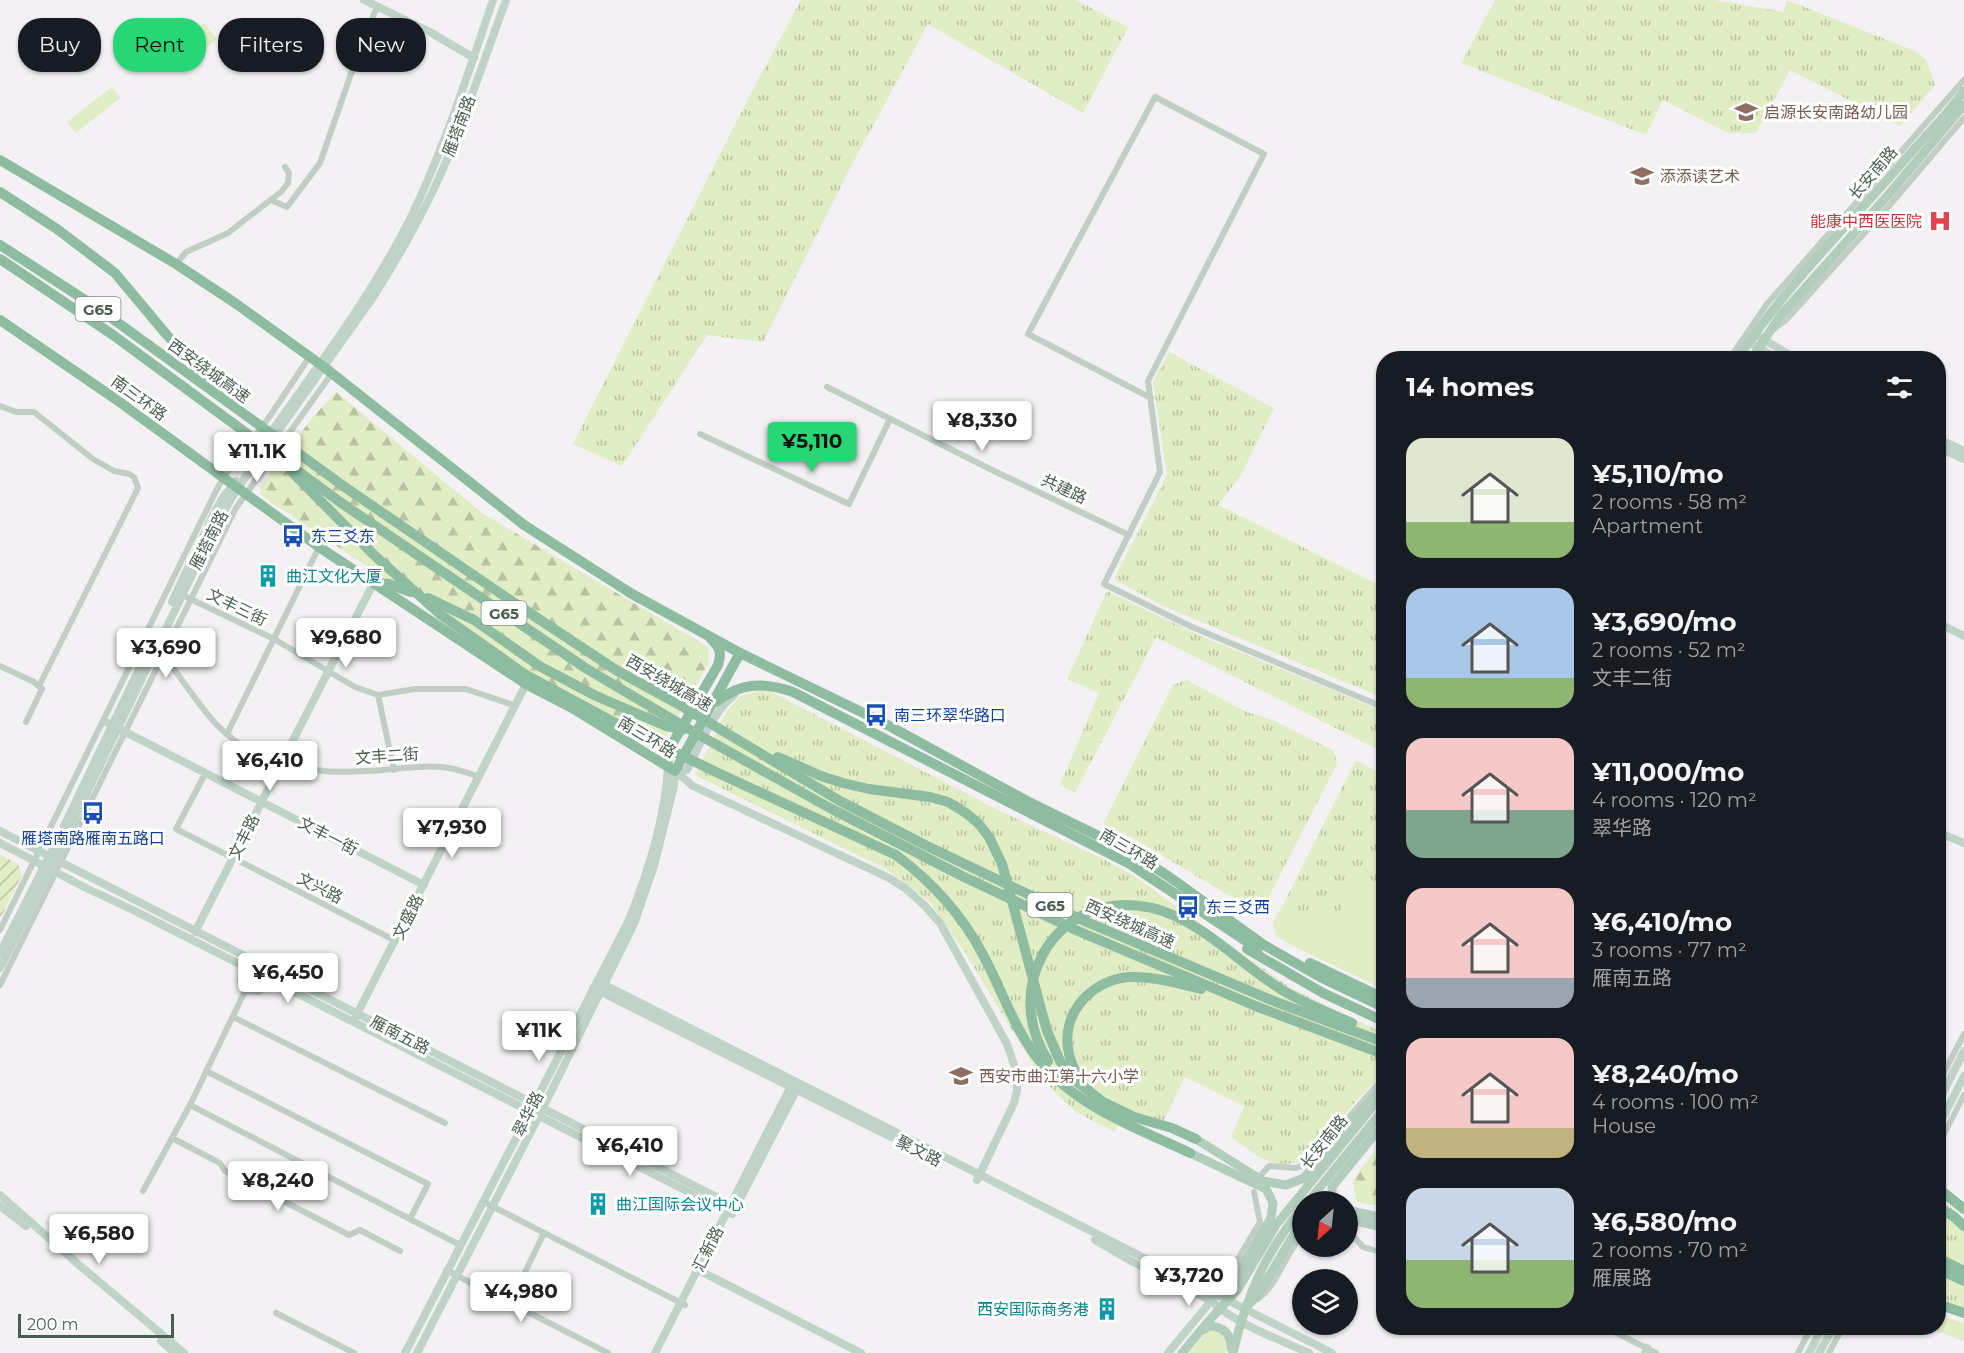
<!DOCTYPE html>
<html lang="en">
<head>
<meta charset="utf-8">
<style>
	body { margin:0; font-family:Montserrat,"Noto Sans SC",sans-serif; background:#242831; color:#f1f3f6; height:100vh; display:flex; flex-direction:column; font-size:22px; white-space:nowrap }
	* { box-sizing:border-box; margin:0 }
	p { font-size:20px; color:#9ea1a6 }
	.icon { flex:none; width:33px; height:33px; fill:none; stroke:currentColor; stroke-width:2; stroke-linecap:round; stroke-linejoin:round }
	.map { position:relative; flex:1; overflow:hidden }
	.panel { position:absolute; left:1376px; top:351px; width:570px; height:984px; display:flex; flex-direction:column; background:#171b24; border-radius:24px; box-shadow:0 2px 4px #0004 }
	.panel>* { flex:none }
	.guide { position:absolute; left:18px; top:18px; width:570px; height:54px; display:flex; gap:12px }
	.needle { width:39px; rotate:207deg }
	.tools { position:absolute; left:1292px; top:1191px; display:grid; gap:12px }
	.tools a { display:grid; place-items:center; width:66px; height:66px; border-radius:50%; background:#171b24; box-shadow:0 2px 4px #0004; font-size:30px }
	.scale { position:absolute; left:18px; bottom:15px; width:156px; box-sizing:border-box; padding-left:6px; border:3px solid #4a5d51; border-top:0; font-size:16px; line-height:21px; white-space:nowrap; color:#4a5d51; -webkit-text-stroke:4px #fff; paint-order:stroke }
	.price { position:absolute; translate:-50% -51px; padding:0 14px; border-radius:6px; background:#fff; color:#222; font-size:20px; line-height:39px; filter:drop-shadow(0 2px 3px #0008) }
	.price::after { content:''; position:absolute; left:50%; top:36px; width:18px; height:14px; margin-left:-9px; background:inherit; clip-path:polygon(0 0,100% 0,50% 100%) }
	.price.selected { background:#27d776; color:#111 }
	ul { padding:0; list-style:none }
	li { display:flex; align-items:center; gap:18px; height:150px; padding:0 30px }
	li span { display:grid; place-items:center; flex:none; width:168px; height:120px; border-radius:18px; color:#555 }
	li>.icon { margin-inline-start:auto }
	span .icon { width:72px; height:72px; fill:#fffc; stroke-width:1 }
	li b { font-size:26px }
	h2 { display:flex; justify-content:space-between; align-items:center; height:72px; padding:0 30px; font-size:26px }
	.chip { padding:0 21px; border-radius:24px; background:#171b24; box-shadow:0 2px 4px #0004; font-size:21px; line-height:54px }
	.chip.selected { background:#27d776; color:#111 }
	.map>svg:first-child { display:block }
	.grass { fill:url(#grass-tufts) }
	.forest { fill:url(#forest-firs) }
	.park { fill:#e1edc4 }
	.garden { fill:url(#garden-furrows) }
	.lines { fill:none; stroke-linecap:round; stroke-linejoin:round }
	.street { stroke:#c0cec6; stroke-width:6 }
	.secondary { stroke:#c0d3c8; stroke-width:8 }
	.primary { stroke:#b3cdbd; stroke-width:9 }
	.highway { stroke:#8dbca0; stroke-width:10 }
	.labels { text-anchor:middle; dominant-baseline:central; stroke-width:6; stroke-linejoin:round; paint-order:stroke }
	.shield { fill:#fff; stroke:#808e85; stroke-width:1.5 }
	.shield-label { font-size:15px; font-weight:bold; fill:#4a5d51 }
	.education-label { font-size:16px; fill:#785e54; stroke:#fff; text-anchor:start }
	.street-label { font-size:16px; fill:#4a5d51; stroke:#fff }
	.health-label { font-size:16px; fill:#be3a42; stroke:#fff; text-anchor:end }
	.transit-label { font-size:16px; fill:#164399; stroke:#fff; text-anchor:start }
	.culture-label { font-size:16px; fill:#0d838f; stroke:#fff; text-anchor:start }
</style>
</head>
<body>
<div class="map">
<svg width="1964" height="1353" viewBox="0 0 1964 1353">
	<defs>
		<pattern id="grass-tufts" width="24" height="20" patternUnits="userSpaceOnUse" patternTransform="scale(1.5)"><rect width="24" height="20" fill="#e1edc4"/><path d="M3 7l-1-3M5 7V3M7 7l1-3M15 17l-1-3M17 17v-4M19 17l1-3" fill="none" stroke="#b8c3a2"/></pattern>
		<pattern id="forest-firs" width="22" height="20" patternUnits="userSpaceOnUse" patternTransform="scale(1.5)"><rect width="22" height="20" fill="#e1edc4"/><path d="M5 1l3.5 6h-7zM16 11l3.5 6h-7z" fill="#b8c3a2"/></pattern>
		<pattern id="garden-furrows" width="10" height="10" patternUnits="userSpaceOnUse" patternTransform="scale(1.5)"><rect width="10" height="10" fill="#e1edc4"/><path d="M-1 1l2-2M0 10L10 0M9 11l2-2" fill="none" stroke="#b8c3a2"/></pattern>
	</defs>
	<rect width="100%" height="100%" fill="#f3f1f3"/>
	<g class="grass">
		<path d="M801 0H1076L1128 27 1083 113 928 24 850 168 763 342 707 335 622 466 573 444 749 97Z"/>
		<path d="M1495 0H1714L1784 12 1787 0 1915 51 1926 59 1935 85 1900 126 1790 70 1756 133H1728L1663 100 1646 135 1461 63Z"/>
		<path d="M1169 352 1274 408 1241 475 1218 505 1383 587V698L1161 605 1114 579 1167 475 1153 382Z"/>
		<path d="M1107 591 1203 637 1383 711V752L1156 637 1075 793 1060 785 1099 693 1067 679Z"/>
		<path d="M1187 680 1244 711 1275 721 1334 751 1337 764 1260 914 1133 838 1103 824 1173 685Z"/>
		<path d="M766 689 998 810 1105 860 1134 876 1291 988 1383 1033V1073L1355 1102 1307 1159C1273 1173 1257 1155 1231 1137L1244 1106 1185 1077 1164 1120 1141 1116 1126 1110 1114 1132 1076 1112 1056 1093 1036 1070 966 954 930 902 886 869 695 775 727 711 740 696Z"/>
		<path d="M1356 760 1383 775V883L1366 884 1336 918 1302 923 1280 911Z"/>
		<path d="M1938 1197 1964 1218V1309L1938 1300Z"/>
	</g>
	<g class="forest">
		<path d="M336 392 482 513 708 647 709 663 661 745 651 748 461 629 262 496 260 487 313 417Z"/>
		<path d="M1383 1141V1205H1371L1356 1201 1353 1182 1359 1171Z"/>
	</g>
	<g class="park">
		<path d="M204 23 217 39 190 60 178 43Z"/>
		<path d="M112 87 120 98 76 133 67 122Z"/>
		<path d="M1356 879 1366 884 1383 883V989L1293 946 1276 936 1273 922 1280 910 1302 922 1311 904 1336 918Z"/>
		<path d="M1938 1315 1964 1323V1341L1928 1328H1938Z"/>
		<path d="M1209 1328 1219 1330 1228 1343 1225 1353H1189Z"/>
	</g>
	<path class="garden" d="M0 855 18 864 22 875 0 919Z"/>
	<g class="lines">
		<g class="street">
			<path d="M271 200 287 207 320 163 361 45 377 7"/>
			<path d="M176 264 186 252 228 233 282 191 288 183 289 173 285 167"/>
			<path d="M1774 329 1786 320 1889 206 1964 118"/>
			<path d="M1730 358 1767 304 1964 80"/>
			<path d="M827 387 994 471 1129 535"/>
			<path d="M1151 398 1028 334 1155 97 1264 154 1148 381 1160 472 1104 584 1192 627 1383 707"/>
			<path d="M0 406 16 412H34L93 459 114 471 129 474 134 477 138 488 39 686"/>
			<path d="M700 434 849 504 890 419"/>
			<path d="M182 595 274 639 355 687 378 695 415 689H466L516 706"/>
			<path d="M165 652 168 661C184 682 198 704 215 723 254 765 312 775 367 771 395 770 426 763 454 769 463 771 471 774 480 777"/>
			<path d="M0 666 34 682 42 689 26 722"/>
			<path d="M378 695 394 770"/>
			<path d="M227 734 319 547"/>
			<path d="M205 774 176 829 396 941"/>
			<path d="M0 930 214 495 223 478 270 416 310 356"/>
			<path d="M0 985 236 508 332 373"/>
			<path d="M245 991 259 992 274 982"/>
			<path d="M233 1017 445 1123"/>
			<path d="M206 1071 428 1184 410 1219"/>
			<path d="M1938 1084 1964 1034"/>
			<path d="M190 1105 460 1245"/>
			<path d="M172 1138 220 1163 225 1171 349 1235 360 1230 400 1251"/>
			<path d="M1938 1146 1964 1095"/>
			<path d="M1261 1175 1269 1166 1296 1168 1309 1163 1377 1085 1383 1083"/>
			<path d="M143 1191 190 1105 245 991 240 981 241 966"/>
			<path d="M482 1201 685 1305"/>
			<path d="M1347 1229 1363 1247 1383 1253"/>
			<path d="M446 1270 608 1353"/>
			<path d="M1229 1299V1274L1260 1222 1254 1192"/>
			<path d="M1258 1299C1279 1284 1284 1254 1302 1236"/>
			<path d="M510 1303 544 1233"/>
			<path d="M276 1313 354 1353"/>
			<path d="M1607 1328 1656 1353"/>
			<path d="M1798 1353 1811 1328"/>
			<path d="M1829 1353 1842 1328"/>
		</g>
		<g class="secondary">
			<path d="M364 0 430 32 474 58"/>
			<path d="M1754 334 1795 358"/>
			<path d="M1749 342 1776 358"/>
			<path d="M1938 439 1964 451"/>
			<path d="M1938 447 1964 459"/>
			<path d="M249 463C305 383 367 305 411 217 445 147 468 73 493 0"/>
			<path d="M172 602 214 513 222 499 236 481"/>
			<path d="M1938 623 1964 636"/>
			<path d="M104 721 424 885"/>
			<path d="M675 771 693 786 889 878 905 888 924 905 940 923 1007 1044 1017 1074V1090L1014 1103 977 1180"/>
			<path d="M675 771 687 770C699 746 714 711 734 695"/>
			<path d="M64 826 141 665"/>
			<path d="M0 831 736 1207"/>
			<path d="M1938 832 1964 843"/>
			<path d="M0 843 86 888 133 910 732 1214"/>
			<path d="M195 932 374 582"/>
			<path d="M0 953 53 849"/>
			<path d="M0 968 50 869 217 523 237 489 374 296C399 256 423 215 442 171 466 116 485 57 506 0"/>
			<path d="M597 981 1332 1353"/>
			<path d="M593 988 891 1137"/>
			<path d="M356 1016 526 684"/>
			<path d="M1938 1103 1964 1051"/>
			<path d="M1938 1127 1964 1076"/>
			<path d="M0 1195 78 1264 184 1353"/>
			<path d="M738 1203 798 1087"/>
			<path d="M0 1206 26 1226"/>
			<path d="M1095 1240 1133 1262 1211 1301C1236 1324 1278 1339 1309 1353"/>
			<path d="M702 1272 861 1353"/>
			<path d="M161 1341 175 1353"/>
			<path d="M405 1353 628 922C648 873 665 820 668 767"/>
			<path d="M417 1353 539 1116 634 924 654 866 674 786 675 771"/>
			<path d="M655 1353 792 1084"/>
			<path d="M1168 1353 1211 1301 1229 1274"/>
			<path d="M1645 1353 1647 1348"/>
			<path d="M1809 1353 1822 1328"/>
			<path d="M1819 1353 1833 1328"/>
		</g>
		<g class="primary">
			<path d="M1738 358C1789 282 1856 217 1916 147 1932 129 1950 111 1964 91"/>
			<path d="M1752 358 1781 315 1889 194 1964 105"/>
			<path d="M1196 1139 1263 1181 1286 1185 1304 1178 1366 1105 1377 1095"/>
			<path d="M1190 1153 1266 1189 1273 1203 1271 1218 1243 1265 1242 1278"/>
			<path d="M1308 1202 1383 1110"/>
			<path d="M1335 1202 1332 1196V1187L1383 1124"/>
			<path d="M1347 1210 1383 1218"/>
			<path d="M1347 1219 1383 1227"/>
			<path d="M1249 1304 1258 1295 1294 1234 1302 1226"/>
			<path d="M1203 1330 1209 1326C1224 1327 1231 1333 1231 1348"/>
			<path d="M1182 1353 1206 1324 1238 1289 1276 1225 1383 1094"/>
			<path d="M1233 1353C1246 1297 1265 1253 1302 1208"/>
		</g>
		<g class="highway">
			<path d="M0 160 176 264 235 303 324 367 524 525 632 594 740 653 882 722 1027 801 1129 851 1168 876 1264 945 1320 977 1383 1007"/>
			<path d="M0 192 57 229 115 273 166 334 212 385"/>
			<path d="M0 245 99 309 349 490 513 602 616 670 678 704 840 801 927 846 1082 920 1276 1002 1383 1042"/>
			<path d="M0 259 113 335 340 502 428 562 587 669 692 731 828 807 962 876 1078 931 1258 1007 1383 1054"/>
			<path d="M0 320 114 398 319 547 526 684 572 708 675 771 740 653"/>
			<path d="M292 472 374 555 441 615 526 675 617 724 716 772 896 855C932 882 961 913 982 953 1002 989 1015 1033 1043 1065 1080 1108 1139 1129 1190 1153"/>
			<path d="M377 583 389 584 411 592"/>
			<path d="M428 598 474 620 541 667 564 679 596 696 666 726 682 730"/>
			<path d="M716 702C741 682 764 682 793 692L1130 864 1258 949"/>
			<path d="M778 757 821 776 843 783 869 789 930 797 948 802 966 813 979 824 989 837 1002 864 1047 1031 1060 1061 1072 1078 1103 1102 1134 1117 1172 1128 1196 1139"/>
			<path d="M668 767 667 753 718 665C722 653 720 648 711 639"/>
			<path d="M1247 949 1323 993 1383 1021"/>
			<path d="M1310 963 1383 998"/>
			<path d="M1048 1061C1027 1027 1024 989 1043 954 1054 933 1076 915 1098 909 1175 888 1224 954 1282 990 1304 1003 1328 1013 1352 1023"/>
			<path d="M1080 1079C1075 1071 1071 1063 1069 1054 1060 1015 1090 980 1129 977 1153 976 1178 983 1201 989"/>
			<path d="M1938 1188 1964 1209"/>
			<path d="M1938 1208 1953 1216 1964 1226"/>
			<path d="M1938 1258 1964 1271"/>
			<path d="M1938 1269 1964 1281"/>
			<path d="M1938 1304 1964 1313"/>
		</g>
	</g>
	<defs>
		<g id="school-bare" transform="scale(1.8)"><path d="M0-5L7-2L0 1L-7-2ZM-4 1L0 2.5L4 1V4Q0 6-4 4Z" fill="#8d6e63" stroke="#fff" stroke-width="2.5" paint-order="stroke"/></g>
		<g id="hospital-bare" transform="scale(1.8)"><path d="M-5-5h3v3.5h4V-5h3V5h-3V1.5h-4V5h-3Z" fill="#e0444e" stroke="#fff" stroke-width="2.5" paint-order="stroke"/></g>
		<g id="bus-bare" transform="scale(1.8)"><path d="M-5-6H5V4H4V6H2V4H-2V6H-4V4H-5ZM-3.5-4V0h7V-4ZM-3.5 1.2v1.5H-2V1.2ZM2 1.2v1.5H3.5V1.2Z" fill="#1a4fb4" stroke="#fff" stroke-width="2.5" paint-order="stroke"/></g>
		<g id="building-bare" transform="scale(1.8)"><path d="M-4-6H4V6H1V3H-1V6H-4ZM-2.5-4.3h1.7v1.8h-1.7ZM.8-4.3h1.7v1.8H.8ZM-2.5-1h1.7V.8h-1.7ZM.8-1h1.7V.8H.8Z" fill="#0f9aa8" stroke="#fff" stroke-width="2.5" paint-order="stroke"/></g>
	</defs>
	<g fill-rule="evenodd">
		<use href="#school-bare" x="1746" y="112"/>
		<use href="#school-bare" x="1642" y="176"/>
		<use href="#hospital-bare" x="1940" y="221"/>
		<use href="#bus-bare" x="293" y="536"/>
		<use href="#building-bare" x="268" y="576"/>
		<use href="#bus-bare" x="876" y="715"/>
		<use href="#bus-bare" x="93" y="813"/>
		<use href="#bus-bare" x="1188" y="907"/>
		<use href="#school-bare" x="961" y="1076"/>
		<use href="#building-bare" x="598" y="1204"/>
		<use href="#building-bare" x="1107" y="1309"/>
	</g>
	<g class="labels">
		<g class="shield">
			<rect x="75.5" y="297" width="45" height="24" rx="4.5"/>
			<rect x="481.5" y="601" width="45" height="24" rx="4.5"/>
			<rect x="1027.5" y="893" width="45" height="24" rx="4.5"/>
		</g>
		<g class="shield-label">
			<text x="98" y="309">G65</text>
			<text x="504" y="613">G65</text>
			<text x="1050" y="905">G65</text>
		</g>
		<g class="education-label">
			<text x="1764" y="112">启源长安南路幼儿园</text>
			<text x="1660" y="176">添添读艺术</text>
			<text x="979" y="1076">西安市曲江第十六小学</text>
		</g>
		<g class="street-label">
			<text transform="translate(459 126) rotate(-69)">雁塔南路</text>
			<text transform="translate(1873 173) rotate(-49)">长安南路</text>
			<text transform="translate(209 371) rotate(36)">西安绕城高速</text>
			<text transform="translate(139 398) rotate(36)">南三环路</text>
			<text transform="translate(1064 489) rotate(25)">共建路</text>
			<text transform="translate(209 540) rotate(-63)">雁塔南路</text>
			<text transform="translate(237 607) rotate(26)">文丰三街</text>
			<text transform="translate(669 683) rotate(30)">西安绕城高速</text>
			<text transform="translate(647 737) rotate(31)">南三环路</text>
			<text transform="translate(387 756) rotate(-4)">文丰二街</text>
			<text transform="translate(328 836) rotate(27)">文丰一街</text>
			<text transform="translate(244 837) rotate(-63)">文丰路</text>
			<text transform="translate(1129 849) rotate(30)">南三环路</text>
			<text transform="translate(320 888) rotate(27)">文兴路</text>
			<text transform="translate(408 917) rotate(-63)">文盛路</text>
			<text transform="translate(1130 924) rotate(24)">西安绕城高速</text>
			<text transform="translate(400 1035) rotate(27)">雁南五路</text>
			<text transform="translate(528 1114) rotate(-63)">翠华路</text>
			<text transform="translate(1324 1142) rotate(-51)">长安南路</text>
			<text transform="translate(919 1151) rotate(27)">聚文路</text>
			<text transform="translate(708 1249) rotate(-63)">汇新路</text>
		</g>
		<g class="health-label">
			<text x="1922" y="221">能康中西医医院</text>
		</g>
		<g class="transit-label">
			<text x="311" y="536">东三爻东</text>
			<text x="894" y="715">南三环翠华路口</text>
			<text x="93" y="838" text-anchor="middle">雁塔南路雁南五路口</text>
			<text x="1206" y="907">东三爻西</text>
		</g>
		<g class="culture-label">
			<text x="286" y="576">曲江文化大厦</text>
			<text x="616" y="1204">曲江国际会议中心</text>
			<text x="1089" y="1309" text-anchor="end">西安国际商务港</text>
		</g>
	</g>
</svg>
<div class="tools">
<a><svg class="needle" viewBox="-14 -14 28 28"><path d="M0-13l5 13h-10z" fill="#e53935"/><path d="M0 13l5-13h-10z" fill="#9ea1a6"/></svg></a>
<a><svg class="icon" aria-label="layers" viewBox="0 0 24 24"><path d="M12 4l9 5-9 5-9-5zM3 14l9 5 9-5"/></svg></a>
</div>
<div class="scale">200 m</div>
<b class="price" style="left:982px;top:452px">¥8,330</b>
<b class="price selected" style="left:812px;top:473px">¥5,110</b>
<b class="price" style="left:257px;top:483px">¥11.1K</b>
<b class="price" style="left:346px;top:669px">¥9,680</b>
<b class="price" style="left:166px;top:679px">¥3,690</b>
<b class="price" style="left:270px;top:792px">¥6,410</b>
<b class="price" style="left:452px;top:859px">¥7,930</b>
<b class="price" style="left:288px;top:1004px">¥6,450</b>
<b class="price" style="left:539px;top:1062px">¥11K</b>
<b class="price" style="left:630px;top:1177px">¥6,410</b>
<b class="price" style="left:278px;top:1212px">¥8,240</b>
<b class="price" style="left:99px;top:1265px">¥6,580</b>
<b class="price" style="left:1189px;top:1307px">¥3,720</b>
<b class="price" style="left:521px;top:1323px">¥4,980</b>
<div class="guide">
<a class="chip">Buy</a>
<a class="chip selected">Rent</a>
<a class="chip">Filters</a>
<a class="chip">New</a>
</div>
<section class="panel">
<h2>14 homes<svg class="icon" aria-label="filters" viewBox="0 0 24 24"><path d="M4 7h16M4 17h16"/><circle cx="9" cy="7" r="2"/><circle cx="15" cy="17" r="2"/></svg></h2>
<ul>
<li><span style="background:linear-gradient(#dfe7d0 70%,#8fb573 0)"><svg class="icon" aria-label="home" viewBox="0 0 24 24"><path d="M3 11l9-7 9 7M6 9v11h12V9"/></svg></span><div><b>¥5,110/mo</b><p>2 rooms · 58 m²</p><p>Apartment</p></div></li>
<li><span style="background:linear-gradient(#a9c7e8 75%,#8fb573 0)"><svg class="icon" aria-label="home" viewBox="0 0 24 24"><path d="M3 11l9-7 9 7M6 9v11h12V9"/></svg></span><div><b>¥3,690/mo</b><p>2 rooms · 52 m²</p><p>文丰二街</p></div></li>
<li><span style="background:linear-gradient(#f6c9c9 60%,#7fa58c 0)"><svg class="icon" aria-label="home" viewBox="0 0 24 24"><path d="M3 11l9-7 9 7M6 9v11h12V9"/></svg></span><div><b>¥11,000/mo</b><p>4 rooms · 120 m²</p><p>翠华路</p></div></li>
<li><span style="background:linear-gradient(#f6c9c9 75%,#9aa5b1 0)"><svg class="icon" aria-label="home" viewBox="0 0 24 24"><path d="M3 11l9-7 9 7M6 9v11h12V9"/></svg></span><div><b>¥6,410/mo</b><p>3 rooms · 77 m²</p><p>雁南五路</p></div></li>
<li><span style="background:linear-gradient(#f6c9c9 75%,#c2b280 0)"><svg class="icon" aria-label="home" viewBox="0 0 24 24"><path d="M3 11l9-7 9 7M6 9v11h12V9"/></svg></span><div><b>¥8,240/mo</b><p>4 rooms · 100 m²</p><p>House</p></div></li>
<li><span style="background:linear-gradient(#c9d6e8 60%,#8fb573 0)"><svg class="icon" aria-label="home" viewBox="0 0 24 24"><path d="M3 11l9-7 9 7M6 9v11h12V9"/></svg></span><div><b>¥6,580/mo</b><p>2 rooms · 70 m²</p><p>雁展路</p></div></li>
</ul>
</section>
</div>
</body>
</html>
